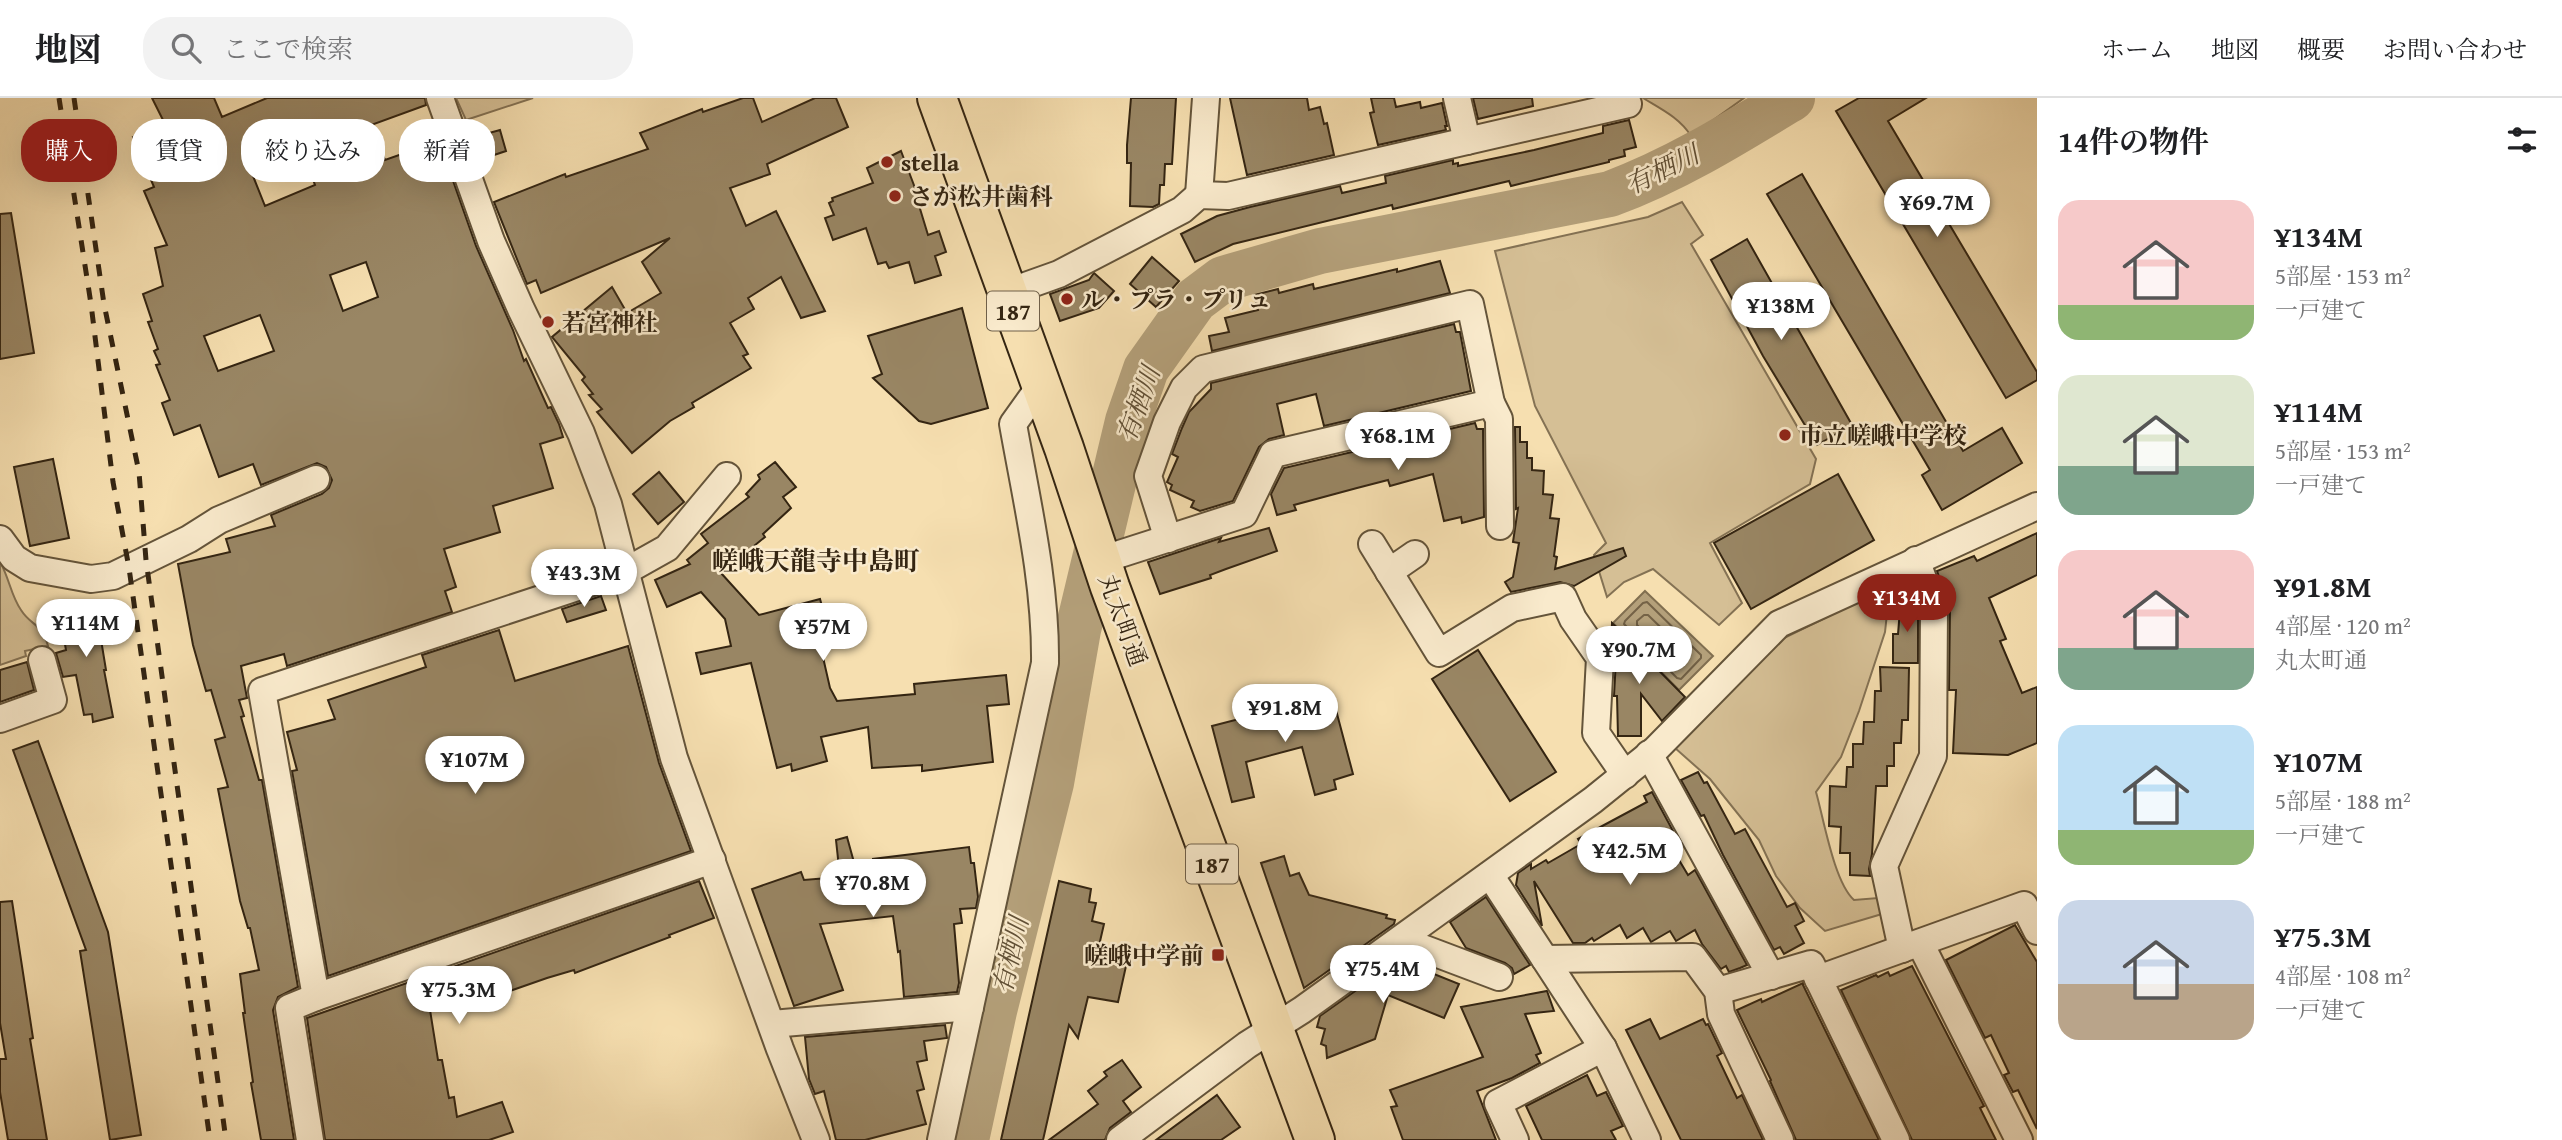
<!DOCTYPE html>
<html lang="ja">
<head>
<meta charset="utf-8">
<style>
	body { margin:0; font-family:"Gentium Book Plus","Noto Serif JP",serif; background:#f2f2f2; color:#202124; height:100vh; display:flex; flex-direction:column; font-size:26px; white-space:nowrap }
	* { box-sizing:border-box; margin:0 }
	p { font-size:23px; color:#757577 }
	.icon { flex:none; width:38px; height:38px; fill:none; stroke:currentColor; stroke-width:2; stroke-linecap:round; stroke-linejoin:round }
	.map { position:relative; flex:1; overflow:hidden }
	.side { display:flex; flex-direction:column; background:#fff; width:525px }
	.side>* { flex:none }
	.banner { position:absolute; left:21px; top:21px; width:665px; height:63px; display:flex; gap:14px }
	.price { position:absolute; translate:-50% -60px; padding:0 16px; border-radius:24px; background:#fff; color:#222; font-size:23px; line-height:46px; filter:drop-shadow(0 2px 4px #0008) }
	.price::after { content:''; position:absolute; left:50%; top:42px; width:21px; height:16px; margin-left:-10px; background:inherit; clip-path:polygon(0 0,100% 0,50% 100%) }
	.price.selected { background:#8f2418; color:#fff }
	ul { padding:0; list-style:none }
	li { display:flex; align-items:center; gap:21px; height:175px; padding:0 21px }
	li span { display:grid; place-items:center; flex:none; width:196px; height:140px; border-radius:21px; color:#555 }
	li>.icon { margin-inline-start:auto }
	span .icon { width:84px; height:84px; fill:#fffc; stroke-width:1 }
	li b { font-size:30px }
	h2 { display:flex; justify-content:space-between; align-items:center; height:84px; padding:0 21px; font-size:30px }
	.pill { padding:0 24px; border-radius:28px; background:#fff; box-shadow:0 7px 28px #0002; font-size:24px; line-height:63px }
	.pill.selected { background:#8f2418; color:#fff }
	header { display:flex; align-items:center; gap:42px; box-sizing:border-box; height:98px; padding:0 35px; background:#fff; border-bottom:2px solid #e0e0e0 }
	header strong { font-size:33px }
	nav { display:flex; gap:38px; margin-inline-start:auto; font-size:24px }
	.search { width:490px; height:63px; background:#f2f2f2; display:flex; align-items:center; gap:18px; box-sizing:border-box; padding:0 24px; border-radius:28px; color:#757577; font-size:26px }
	main { display:flex; flex:1; min-height:0 }
	.map>svg:first-child { display:block }
	.green { fill:#d5bf95; stroke:#847254; stroke-width:2 }
	.water { fill:#b4a07a; stroke:#816f50; stroke-width:2 }
	.lines { fill:none; stroke-linecap:round; stroke-linejoin:round }
	.shore { stroke:#746246; stroke-width:2 }
	.river { stroke:#b4a07a; stroke-width:46 }
	.building { fill:#998664; stroke:#342512; stroke-width:2; fill-rule:evenodd }
	.minor-casing { stroke:#64543a; stroke-width:30 }
	.primary-casing { stroke:#342512; stroke-width:42 }
	.minor { stroke:#f9eacc; stroke-width:26 }
	.primary { stroke:#f6dfb0; stroke-width:38 }
	.rail { stroke:#342512; stroke-width:5; stroke-dasharray:12 12; stroke-linecap:butt }
	.poi-dot { fill:#8f2418; stroke:#f9eacc; stroke-width:2.5 }
	.labels { text-anchor:middle; dominant-baseline:central; stroke-width:5; stroke-linejoin:round; paint-order:stroke }
	.shield { fill:#f9eacc; stroke:#6f604a; stroke-width:2 }
	.shield-label { font-size:23px; font-weight:bold; fill:#342512 }
	.poi-label { font-size:24px; font-weight:bold; fill:#342512; stroke:#f9eacc; text-anchor:start }
	.street-label { font-size:24px; fill:#342512; stroke:#f9eacc }
	.water-label { font-size:26px; font-style:italic; fill:#615036; stroke:#f9eacc }
	.neighbourhood-label { font-size:26px; font-weight:bold; fill:#342512; stroke:#f9eacc }
</style>
</head>
<body>
<header>
<strong>地図</strong>
<div class="search"><svg class="icon" aria-label="search" viewBox="0 0 24 24"><circle cx="10" cy="10" r="6"/><path d="M15 15l6 6"/></svg>ここで検索</div>
<nav><a>ホーム</a><a>地図</a><a>概要</a><a>お問い合わせ</a></nav>
</header>
<main>
<div class="map">
<svg width="2037" height="1042" viewBox="0 0 2037 1042">
	<rect width="100%" height="100%" fill="#f6dfb0"/>
	<filter id="stains"><feTurbulence type="fractalNoise" baseFrequency=".00286" numOctaves="4"/><feColorMatrix values="0 0 0 0 .2 0 0 0 0 .09 0 0 0 0 .02 0 0 0 .5 -.17"/></filter>
	<radialGradient id="worn" r=".72"><stop offset=".6" stop-color="#630" stop-opacity="0"/><stop offset="1" stop-color="#630" stop-opacity=".3"/></radialGradient>
	<g class="green">
		<path d="M456 0H533L466 22Z"/>
		<path d="M1643 0H1744L1691 38C1680 20 1661 11 1643 0Z"/>
		<path d="M1682 104 1703 137 1691 146 1816 361 1810 386 1710 445 1742 505 1719 527 1653 471 1624 484 1607 499 1594 457 1606 445 1535 308 1495 153 1648 119Z"/>
		<path d="M0 464C9 479 11 498 21 512 31 528 42 525 48 548L25 553 26 558 0 567Z"/>
		<path d="M1890 488 1885 534 1859 613 1841 659 1816 694C1824 722 1834 784 1854 802L1878 800 1882 816 1825 833 1800 810 1776 778 1759 742 1710 681 1675 650 1780 542Z"/>
	</g>
	<path class="water" d="M1645 493 1713 558 1679 592 1613 525Z"/>
	<g class="lines">
		<g class="shore">
			<path d="M1647 504 1701 557V560L1681 581 1677 580 1624 526 1625 523 1643 505Z"/>
			<path d="M1644 517H1648L1688 556V560L1681 568 1677 567 1637 527V523Z"/>
		</g>
		<path class="river" d="M966 1042 994 913 1051 685 1078 532 1128 323 1146 271 1195 202 1223 181 1320 153 1610 96C1675 72 1733 36 1792 0"/>
	</g>
	<g class="building">
		<path d="M152 0H214L222 19 267 0H425L426 7 371 27 385 62 439 43 476 148 513 232 524 263 526 261 548 310 551 309 559 326 563 339 540 346 553 390 493 408 500 434 444 451 456 489 445 493 452 514 287 568 284 556 241 568 247 600 239 602 244 618 241 619 259 682H262L298 889 278 899 273 912 294 1042H261L251 985 253 984 243 915H245L240 876 259 872 250 830H248L240 803 218 691 228 689 215 642 225 639 211 592 206 593 193 547 178 466 230 454 226 441 275 428 271 417 322 396 329 390 332 382 326 369 317 365 261 387 253 366 219 379 200 327 174 337 162 305 170 302 156 267 160 266 154 253 158 251 148 224 152 223 143 196 163 188 155 150 167 147 144 93 154 89 133 39 165 26ZM300 47 315 87 265 108 249 68ZM366 164 378 199 343 213 330 177ZM260 217 274 253 218 273 204 238Z"/>
		<path d="M743 0H753L762 24 815 0H836L848 29 767 66 770 76 730 90 746 128 776 113 825 213 801 220 781 179 748 200 754 211 730 225 748 256 743 258 751 270 692 305 694 309 670 323 632 355 597 314 602 311 589 297 593 296 582 282 585 279 552 239 612 189 627 215 661 195 642 164 670 140 541 195 536 182 527 186 494 104 565 76 566 79 648 51 640 35 702 11 703 14Z"/>
		<path d="M1131 0H1176L1172 66H1165L1164 87H1160L1159 106 1153 109 1130 108 1131 65H1127V47Z"/>
		<path d="M1230 0H1307L1309 12 1320 9 1324 26 1327 25 1334 57 1247 77Z"/>
		<path d="M1371 0H1394L1396 9 1420 4 1421 10 1442 5 1447 28H1445L1446 32 1378 47 1370 15 1374 14Z"/>
		<path d="M1473 0H1532L1533 8 1478 21Z"/>
		<path d="M1859 0H1926L1888 23 2037 274V282L2006 300 1836 13Z"/>
		<path d="M1629 22 1636 49 1624 52 1625 58 1609 62V64L1511 88 1509 83 1393 111 1392 107 1233 146 1195 164 1181 136 1217 118 1250 109 1340 88 1342 95 1386 85 1385 78 1453 62V66L1458 65V68L1534 52 1603 35V28Z"/>
		<path d="M500 32 506 53 479 62 471 40Z"/>
		<path d="M901 53 915 90 914 91 928 137 939 133 946 154 935 158 941 177 915 185 909 164 889 170 886 164 878 166 866 130 833 142 825 120 834 117 829 105 833 103 832 100 873 85 867 70Z"/>
		<path d="M1802 76 1963 353 2002 330 2022 365 1942 412 1922 377 1930 372 1767 96Z"/>
		<path d="M11 115 34 255 0 261V116Z"/>
		<path d="M1747 141 1852 327 1817 347 1763 258 1711 162Z"/>
		<path d="M1152 159 1179 183 1156 209 1130 186Z"/>
		<path d="M1440 163 1450 195 1212 253 1209 238 1229 234 1225 220 1258 212 1254 197 1278 191 1279 195 1313 186 1314 191 1397 171V174Z"/>
		<path d="M1094 175 1114 193 1099 210 1060 223 1050 196 1089 182Z"/>
		<path d="M962 210 988 310 931 326 919 323 873 280 882 276 868 238Z"/>
		<path d="M1454 226 1456 234H1460L1471 293 1324 328 1316 296 1277 306 1284 337 1269 341 1259 349 1233 403 1200 413 1191 409 1194 403 1170 392 1172 387 1167 384 1178 359 1172 356 1182 330 1189 314 1211 291V285Z"/>
		<path d="M1475 325 1477 331H1483L1484 419 1462 425 1461 419 1444 423 1433 376 1390 388 1388 382 1357 390 1294 407 1296 412 1277 417 1271 396 1284 370Z"/>
		<path d="M1515 329H1520V344H1527V360H1532V372L1544 373 1543 396 1553 397 1550 420 1559 421 1554 458 1557 459 1555 471 1623 450 1626 458 1574 488 1560 484 1511 494 1505 484 1513 479 1519 445 1513 444 1518 410 1516 411Z"/>
		<path d="M53 361 69 440 30 448 14 369Z"/>
		<path d="M775 364 796 389 783 399 791 410 763 436 765 439 721 475 759 517 820 501 828 530 817 533 830 590 837 603 915 596 914 586 1006 577 1009 606 987 608 993 664 922 673V667L872 670 868 629 821 639 827 663 792 673 791 666 777 670 751 565 701 576 696 555 731 548 725 521 701 494 667 509 655 482 690 466 687 462 708 445 701 436 749 399 746 396 760 381 758 377Z"/>
		<path d="M659 374 684 404 658 426 633 396Z"/>
		<path d="M1838 376 1874 442 1751 511 1714 445Z"/>
		<path d="M1269 430 1277 453 1226 471 1210 477 1211 480 1160 496 1148 464 1221 440 1219 444Z"/>
		<path d="M2037 435V477L1989 500 2006 541 2000 543 2022 595 2037 589V645L2008 657 1953 655 1956 592H1949L1950 510 1937 473 1974 458 1977 463Z"/>
		<path d="M601 498 606 512 567 524 562 511Z"/>
		<path d="M1901 500H1913L1918 513V565H1893V536H1898Z"/>
		<path d="M95 505 106 572H104L113 619 93 624 92 616 84 617 76 577 63 579 56 555 66 552 59 512Z"/>
		<path d="M1612 525 1685 599 1662 623 1641 596V638H1618L1617 598H1614L1616 561 1611 548Z"/>
		<path d="M499 532 515 583 628 548 659 665 691 753 328 878 292 673 297 672 287 634 335 621 328 602 426 569 422 557Z"/>
		<path d="M1478 552 1556 674 1510 703 1432 581Z"/>
		<path d="M27 564 34 592 0 604V572Z"/>
		<path d="M1880 569 1909 570 1908 622H1902L1901 645H1894V668H1887V688H1876L1872 756 1869 771 1870 778 1850 777V755H1840L1841 729 1829 728 1830 688 1846 689 1847 669H1853V646H1863L1864 624H1874L1875 593H1881Z"/>
		<path d="M1332 597 1353 676 1334 682 1336 691 1315 697 1302 649 1246 664 1254 699 1232 704 1212 628Z"/>
		<path d="M38 643 108 834 141 1037 110 1042 80 853 86 852 13 652Z"/>
		<path d="M1698 674 1704 685 1707 684 1735 736 1745 731 1787 809 1795 805 1804 823 1795 828 1804 845 1784 856 1780 849 1774 852 1723 757 1704 717 1701 718 1681 682Z"/>
		<path d="M1652 694 1673 733 1664 737 1688 777 1695 772 1747 867 1740 870 1729 874 1726 868 1721 871 1702 846 1695 832 1676 843 1670 833 1651 844 1643 830 1627 840 1620 827 1594 843 1592 840 1585 845H1573L1534 783 1542 828 1516 787 1518 775 1531 766V771L1546 762 1548 765 1581 746 1578 741 1647 704 1644 698Z"/>
		<path d="M847 739 863 797 875 795 873 761 969 749 971 765H974L978 799 976 810 960 811 962 825 954 826 959 885 957 894 904 899 900 853 898 854 893 818 820 826 843 892 794 908 752 791 801 774 804 782 840 779 836 742Z"/>
		<path d="M1284 758 1290 778 1299 775 1309 797 1387 817 1386 820 1395 822 1394 826 1304 890 1261 765Z"/>
		<path d="M699 783 714 820 669 837 670 839 575 875 574 872 547 880 490 900 489 897 477 901 475 896 430 912 438 962H442L449 1000 454 999 457 1019 502 1004 513 1034 489 1042H325L307 920Z"/>
		<path d="M1059 783 1091 791 1089 804 1096 805 1092 823 1104 826 1098 852 1128 859 1118 904 1088 899 1078 940 1069 927 1043 1042H1001Z"/>
		<path d="M1486 799 1530 867 1514 876 1512 870 1505 865 1466 850 1450 824Z"/>
		<path d="M12 803 33 940 30 941 47 1042H8L0 994V961H6L0 925V804Z"/>
		<path d="M2015 827 2037 864V1031L2018 992 2013 994 2004 977 2009 975 1991 937 1985 940 1946 862Z"/>
		<path d="M1399 862 1459 886 1444 920 1388 897 1375 941 1327 960 1326 948 1321 946 1325 931 1317 929 1320 918Z"/>
		<path d="M1912 868 1984 1008 1980 1010 1996 1042H1912L1841 892 1876 877 1878 879 1888 874 1890 878Z"/>
		<path d="M1803 885V887L1879 1042H1796L1770 983 1771 982 1737 912 1761 901 1762 904Z"/>
		<path d="M1547 893 1554 913 1525 916 1541 955 1536 957 1540 965 1512 980 1477 993 1496 1042H1403L1391 1009 1397 1008 1390 992 1483 959 1461 909Z"/>
		<path d="M1650 921 1660 941 1703 921 1706 927 1708 926 1722 955 1717 958 1737 1000 1742 997 1763 1042H1681L1626 932Z"/>
		<path d="M945 927 947 940 924 943 927 962 917 964 924 991 917 993 926 1026 865 1042H836L824 993 815 996 809 981 805 939Z"/>
		<path d="M1122 962 1141 989 1123 1003 1131 1014 1110 1030 1105 1042H1049L1098 1006 1088 993 1107 978 1104 974Z"/>
		<path d="M1587 977 1597 998 1606 994 1623 1028 1611 1033 1616 1042H1542L1526 1008Z"/>
		<path d="M1217 997 1240 1029 1221 1042H1156Z"/>
	</g>
	<g class="lines">
		<g class="minor-casing">
			<g id="minor">
				<path d="M440 0 491 143 521 211 581 335 608 406 674 660 780 951 816 1042"/>
				<path d="M1457 0 1467 43"/>
				<path d="M1199 97 1206 0"/>
				<path d="M1006 195 1059 176 1182 112 1199 97 1228 98 1628 6"/>
				<path d="M0 441 14 460 30 470 91 481 113 478 189 441 219 422 316 381"/>
				<path d="M1168 441 1148 378 1167 324 1184 290 1203 271 1470 206 1491 305 1499 321 1500 428"/>
				<path d="M1372 446 1439 555 1512 510 1563 499 1573 521 1600 560 1596 635 1625 677"/>
				<path d="M1101 462 1244 416 1273 356 1491 305"/>
				<path d="M1389 474 1415 456"/>
				<path d="M0 621 53 602 42 562"/>
				<path d="M1649 656 1771 878"/>
				<path d="M1490 777 1603 950 1647 1042"/>
				<path d="M1401 842 1499 879"/>
				<path d="M1920 845 2019 1042"/>
				<path d="M1902 851 1884 768 1933 658 1934 510 1916 462"/>
				<path d="M1545 861 1693 859 1718 893 1721 916 1780 1042"/>
				<path d="M1818 881 2024 807 2037 833"/>
				<path d="M1718 893 1811 866 1896 1042"/>
				<path d="M316 899 712 762"/>
				<path d="M772 926 970 909"/>
				<path d="M310 1042 289 910 316 899 262 593 626 473 667 450 727 378"/>
				<path d="M941 1042 1045 565C1046 485 1027 405 1013 326L1041 287"/>
				<path d="M1120 1042 1247 947 1302 912 1593 702 1655 652 1779 526 2037 408"/>
				<path d="M1515 1042 1498 1005 1603 950"/>
			</g>
		</g>
		<g class="primary-casing">
			<path id="primary" d="M937 0 1064 350 1110 489 1315 1042"/>
		</g>
		<use href="#minor" class="minor"/>
		<use href="#primary" class="primary"/>
		<g class="rail">
			<path d="M59 0 91 206 113 384 129 470 210 1042"/>
			<path d="M74 0 104 206 139 374 146 462 226 1042"/>
		</g>
	</g>
	<g class="poi-dot">
		<circle cx="887" cy="64" r="7"/>
		<circle cx="895" cy="98" r="7"/>
		<circle cx="1067" cy="201" r="7"/>
		<circle cx="548" cy="224" r="7"/>
		<circle cx="1785" cy="337" r="7"/>
		<rect x="1211" y="850" width="14" height="14" rx="3.5"/>
	</g>
	<g class="labels">
		<g class="shield">
			<rect x="987" y="193.5" width="52" height="39" rx="5"/>
			<rect x="1186" y="746.5" width="52" height="39" rx="5"/>
		</g>
		<g class="shield-label">
			<text x="1013" y="213">187</text>
			<text x="1212" y="766">187</text>
		</g>
		<g class="poi-label">
			<text x="901" y="64">stella</text>
			<text x="909" y="98">さが松井歯科</text>
			<text x="1081" y="201">ル・プラ・プリュ</text>
			<text x="562" y="224">若宮神社</text>
			<text x="1799" y="337">市立嵯峨中学校</text>
			<text x="1204" y="857" text-anchor="end">嵯峨中学前</text>
		</g>
		<g class="street-label">
			<text transform="translate(1123 522) rotate(70)">丸太町通</text>
		</g>
		<g class="water-label">
			<text transform="translate(1662 71) rotate(-26)">有栖川</text>
			<text transform="translate(1138 306) rotate(-70)">有栖川</text>
			<text transform="translate(1010 857) rotate(-77)">有栖川</text>
		</g>
		<g class="neighbourhood-label">
			<text x="816" y="462">嵯峨天龍寺中島町</text>
		</g>
	</g>
	<rect width="100%" height="100%" filter="url(#stains)"/>
	<rect width="100%" height="100%" fill="url(#worn)"/>
</svg>
<b class="price" style="left:1937px;top:141px">¥69.7M</b>
<b class="price" style="left:1781px;top:244px">¥138M</b>
<b class="price" style="left:1398px;top:374px">¥68.1M</b>
<b class="price" style="left:584px;top:511px">¥43.3M</b>
<b class="price selected" style="left:1907px;top:536px">¥134M</b>
<b class="price" style="left:86px;top:561px">¥114M</b>
<b class="price" style="left:823px;top:565px">¥57M</b>
<b class="price" style="left:1639px;top:588px">¥90.7M</b>
<b class="price" style="left:1285px;top:646px">¥91.8M</b>
<b class="price" style="left:475px;top:698px">¥107M</b>
<b class="price" style="left:1630px;top:789px">¥42.5M</b>
<b class="price" style="left:873px;top:821px">¥70.8M</b>
<b class="price" style="left:1383px;top:907px">¥75.4M</b>
<b class="price" style="left:459px;top:928px">¥75.3M</b>
<div class="banner">
<a class="pill selected">購入</a>
<a class="pill">賃貸</a>
<a class="pill">絞り込み</a>
<a class="pill">新着</a>
</div>
</div>
<section class="side">
<h2>14件の物件<svg class="icon" aria-label="filters" viewBox="0 0 24 24"><path d="M4 7h16M4 17h16"/><circle cx="9" cy="7" r="2"/><circle cx="15" cy="17" r="2"/></svg></h2>
<ul>
<li><span style="background:linear-gradient(#f6c9c9 75%,#8fb573 0)"><svg class="icon" aria-label="home" viewBox="0 0 24 24"><path d="M3 11l9-7 9 7M6 9v11h12V9"/></svg></span><div><b>¥134M</b><p>5部屋 · 153 m²</p><p>一戸建て</p></div></li>
<li><span style="background:linear-gradient(#dfe7d0 65%,#7fa58c 0)"><svg class="icon" aria-label="home" viewBox="0 0 24 24"><path d="M3 11l9-7 9 7M6 9v11h12V9"/></svg></span><div><b>¥114M</b><p>5部屋 · 153 m²</p><p>一戸建て</p></div></li>
<li><span style="background:linear-gradient(#f6c9c9 70%,#7fa58c 0)"><svg class="icon" aria-label="home" viewBox="0 0 24 24"><path d="M3 11l9-7 9 7M6 9v11h12V9"/></svg></span><div><b>¥91.8M</b><p>4部屋 · 120 m²</p><p>丸太町通</p></div></li>
<li><span style="background:linear-gradient(#bfe0f5 75%,#8fb573 0)"><svg class="icon" aria-label="home" viewBox="0 0 24 24"><path d="M3 11l9-7 9 7M6 9v11h12V9"/></svg></span><div><b>¥107M</b><p>5部屋 · 188 m²</p><p>一戸建て</p></div></li>
<li><span style="background:linear-gradient(#c9d6e8 60%,#b9a48a 0)"><svg class="icon" aria-label="home" viewBox="0 0 24 24"><path d="M3 11l9-7 9 7M6 9v11h12V9"/></svg></span><div><b>¥75.3M</b><p>4部屋 · 108 m²</p><p>一戸建て</p></div></li>
</ul>
</section>
</main>
</body>
</html>
